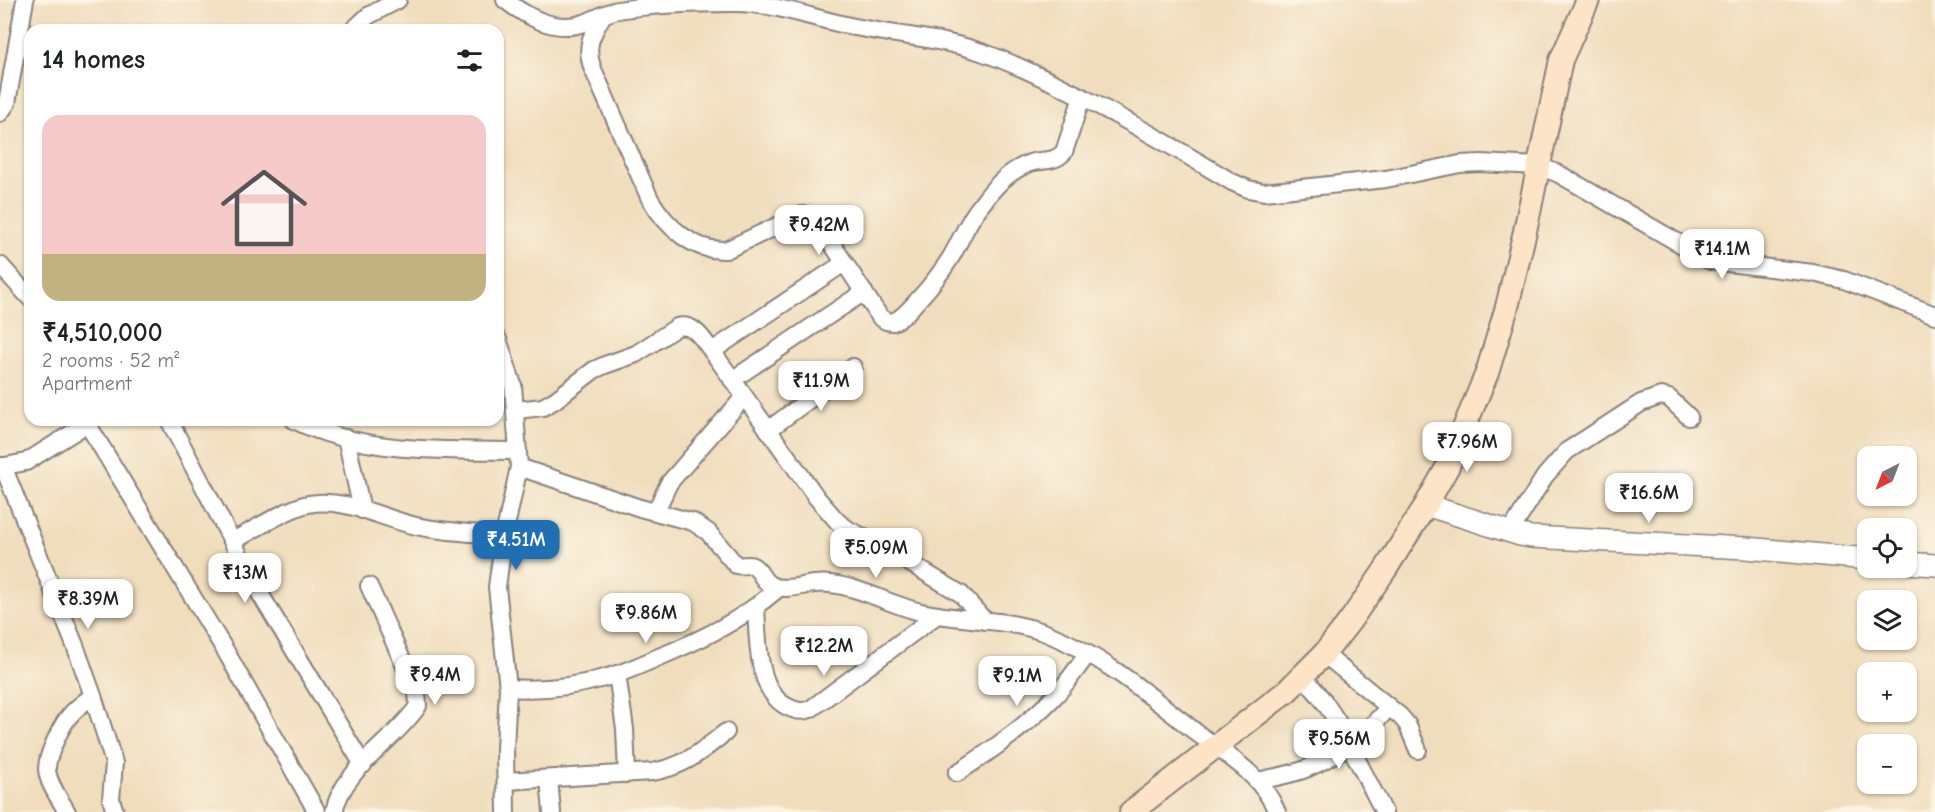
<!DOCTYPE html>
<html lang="en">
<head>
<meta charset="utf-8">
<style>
	body { margin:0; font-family:"Comic Neue",sans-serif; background:#f2f2f2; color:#202124; height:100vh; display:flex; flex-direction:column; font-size:22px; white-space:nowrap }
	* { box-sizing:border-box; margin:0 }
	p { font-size:20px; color:#757577 }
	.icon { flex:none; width:33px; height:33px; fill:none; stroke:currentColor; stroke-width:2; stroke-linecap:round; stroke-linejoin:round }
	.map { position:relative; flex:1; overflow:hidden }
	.drawer { position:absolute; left:24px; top:24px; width:480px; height:402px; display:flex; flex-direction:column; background:#fff; border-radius:18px; box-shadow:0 2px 4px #0004 }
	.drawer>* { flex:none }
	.needle { width:39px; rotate:222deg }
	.tools { position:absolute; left:1857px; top:446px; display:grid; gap:12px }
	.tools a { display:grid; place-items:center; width:60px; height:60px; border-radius:12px; background:#fff; box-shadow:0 2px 4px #0004; font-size:30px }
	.price { position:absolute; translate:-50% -51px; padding:0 14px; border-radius:12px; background:#fff; color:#222; font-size:20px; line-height:39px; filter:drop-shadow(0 2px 3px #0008) }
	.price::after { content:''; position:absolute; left:50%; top:36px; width:18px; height:14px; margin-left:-9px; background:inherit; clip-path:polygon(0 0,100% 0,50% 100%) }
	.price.current { background:#1f6fb2; color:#fff }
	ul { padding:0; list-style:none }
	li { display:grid; align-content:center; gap:12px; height:318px; padding:0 18px }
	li+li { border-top:2px solid #e0e0e0 }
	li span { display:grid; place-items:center; height:186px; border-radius:18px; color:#555 }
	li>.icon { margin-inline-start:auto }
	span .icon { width:108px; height:108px; fill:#fffc; stroke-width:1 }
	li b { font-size:26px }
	h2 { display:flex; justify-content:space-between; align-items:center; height:72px; padding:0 18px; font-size:26px }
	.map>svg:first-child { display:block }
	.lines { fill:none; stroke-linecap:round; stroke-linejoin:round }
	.minor-casing { stroke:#89807c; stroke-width:20 }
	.tertiary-casing { stroke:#89807c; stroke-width:24 }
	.secondary-casing { stroke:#89807c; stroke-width:26 }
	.minor { stroke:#fff; stroke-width:16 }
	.tertiary { stroke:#fff; stroke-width:21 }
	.secondary { stroke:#fee4c6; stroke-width:22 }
</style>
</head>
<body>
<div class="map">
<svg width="1935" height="812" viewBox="0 0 1935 812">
	<rect width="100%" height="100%" fill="#fcf5e5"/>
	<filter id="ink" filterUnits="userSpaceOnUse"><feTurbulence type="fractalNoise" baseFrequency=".0167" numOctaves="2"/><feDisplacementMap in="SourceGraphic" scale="12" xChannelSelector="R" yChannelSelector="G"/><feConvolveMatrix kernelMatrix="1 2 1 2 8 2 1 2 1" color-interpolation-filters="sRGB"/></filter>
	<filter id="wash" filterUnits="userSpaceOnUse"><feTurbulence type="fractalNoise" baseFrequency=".008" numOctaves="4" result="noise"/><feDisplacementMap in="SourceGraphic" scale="24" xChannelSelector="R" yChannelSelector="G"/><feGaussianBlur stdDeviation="1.35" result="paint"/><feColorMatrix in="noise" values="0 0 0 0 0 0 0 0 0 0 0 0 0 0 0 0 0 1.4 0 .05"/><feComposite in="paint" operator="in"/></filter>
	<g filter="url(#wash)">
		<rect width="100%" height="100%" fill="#f0ddbc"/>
	</g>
	<g filter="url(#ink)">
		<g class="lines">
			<g class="minor-casing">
				<g id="minor">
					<path d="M505 0C527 17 555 33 584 23 595 19 606 12 618 10 655 4 694 3 731 3 772 2 811 18 850 26 892 35 934 37 975 50 1002 58 1028 71 1054 83 1116 113 1174 147 1232 182L1248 189 1264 192 1386 179 1460 164 1481 163 1539 166 1559 174 1710 261 1813 273 1844 280 1935 315"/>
					<path d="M603 15C592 35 585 44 592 67L650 199C666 226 693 252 726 250L792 219 802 215H809L819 224 880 317 886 321 893 322C903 318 910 309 917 301 930 287 941 273 951 257 961 240 968 220 981 205 993 188 1010 170 1030 163 1043 159 1054 163 1064 152L1082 97"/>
					<path d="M353 30 368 16 398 0"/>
					<path d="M0 113 7 103 25 0"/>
					<path d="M0 265 30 298"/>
					<path d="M498 339 513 385 519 467 504 536 497 587 508 688 505 750 506 812"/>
					<path d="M712 351 844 263"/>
					<path d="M732 380 864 292"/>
					<path d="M516 410 543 407 555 400 594 370 605 365 636 354 677 327C695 323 702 339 712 351L817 498 838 522 849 530 878 544 961 594 985 621"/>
					<path d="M85 420 225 650 317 812"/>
					<path d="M169 420 256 587 363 765"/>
					<path d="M294 420C363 454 443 450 518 451"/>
					<path d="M768 430 853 367"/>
					<path d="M346 438 362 510"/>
					<path d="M3 466 76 648 93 696 114 763 111 799 115 812"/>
					<path d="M0 467 26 462 93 420"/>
					<path d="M519 467 640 508 693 522 708 532 736 565C742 567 748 563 753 566 763 572 761 583 776 587 793 591 811 581 830 584 861 587 890 605 921 612 962 621 1006 618 1046 633 1102 655 1150 696 1197 733 1228 756 1262 775 1277 812"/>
					<path d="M655 513 669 483 744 397"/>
					<path d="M1510 532 1545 476 1567 451 1641 403 1661 396 1669 398 1689 417"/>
					<path d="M233 541C252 531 288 508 308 504 345 497 381 518 416 526 444 532 475 533 504 536"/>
					<path d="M756 607C758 638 756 689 786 706 795 711 803 713 812 708L937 615"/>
					<path d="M1324 654 1400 716 1407 724 1418 750"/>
					<path d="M617 674 625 729 627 774"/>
					<path d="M1303 676 1323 700 1337 721 1384 812"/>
					<path d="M508 688C540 690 574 687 604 678 625 673 644 663 664 655 709 636 741 620 779 588"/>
					<path d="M957 773C991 751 1025 727 1053 698 1066 685 1076 669 1088 654"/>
					<path d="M549 779 552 812"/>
					<path d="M506 781 652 772C686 766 700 752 726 732"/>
					<path d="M1258 781C1274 777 1292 775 1308 768 1340 754 1367 733 1389 707"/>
					<path d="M67 812C60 799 48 784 47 769 47 762 50 753 53 746 63 722 70 711 93 696"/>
					<path d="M334 812C342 769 395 741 418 706L417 693 369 586"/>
				</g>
			</g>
			<g class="tertiary-casing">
				<g id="tertiary">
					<path d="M1426 505 1520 535 1531 537 1746 548 1868 559"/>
					<path d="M1906 563 1935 565"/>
				</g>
			</g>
			<g class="secondary-casing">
				<path id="secondary" d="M1131 812 1287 691 1324 654 1350 621 1385 570 1426 505 1448 466 1487 373 1507 307 1525 231 1561 60 1588 0"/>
			</g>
			<use href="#minor" class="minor"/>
			<use href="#tertiary" class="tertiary"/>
			<use href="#secondary" class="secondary"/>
		</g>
	</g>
</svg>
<div class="tools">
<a><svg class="needle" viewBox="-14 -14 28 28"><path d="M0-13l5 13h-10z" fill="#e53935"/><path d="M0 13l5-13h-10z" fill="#757577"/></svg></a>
<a><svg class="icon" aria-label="locate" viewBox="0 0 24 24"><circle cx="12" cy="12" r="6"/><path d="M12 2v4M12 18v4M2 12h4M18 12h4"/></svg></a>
<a><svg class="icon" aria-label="layers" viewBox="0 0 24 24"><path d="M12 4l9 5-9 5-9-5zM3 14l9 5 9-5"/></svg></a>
<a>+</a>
<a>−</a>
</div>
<b class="price" style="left:819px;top:256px">₹9.42M</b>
<b class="price" style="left:1722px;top:280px">₹14.1M</b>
<b class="price" style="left:821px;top:412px">₹11.9M</b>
<b class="price" style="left:1467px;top:473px">₹7.96M</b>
<b class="price" style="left:1649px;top:524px">₹16.6M</b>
<b class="price current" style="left:516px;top:571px">₹4.51M</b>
<b class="price" style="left:876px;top:579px">₹5.09M</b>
<b class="price" style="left:245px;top:604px">₹13M</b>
<b class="price" style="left:88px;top:630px">₹8.39M</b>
<b class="price" style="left:646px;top:644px">₹9.86M</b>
<b class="price" style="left:824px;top:677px">₹12.2M</b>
<b class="price" style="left:435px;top:706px">₹9.4M</b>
<b class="price" style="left:1017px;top:707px">₹9.1M</b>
<b class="price" style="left:1339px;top:770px">₹9.56M</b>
<section class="drawer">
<h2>14 homes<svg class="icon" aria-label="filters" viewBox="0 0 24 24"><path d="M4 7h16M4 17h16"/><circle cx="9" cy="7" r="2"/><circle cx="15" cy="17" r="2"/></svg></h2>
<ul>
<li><span style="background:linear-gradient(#f6c9c9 75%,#c2b280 0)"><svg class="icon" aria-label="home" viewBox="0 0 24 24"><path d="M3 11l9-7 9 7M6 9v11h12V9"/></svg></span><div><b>₹4,510,000</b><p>2 rooms · 52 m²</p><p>Apartment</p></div></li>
</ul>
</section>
</div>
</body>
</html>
